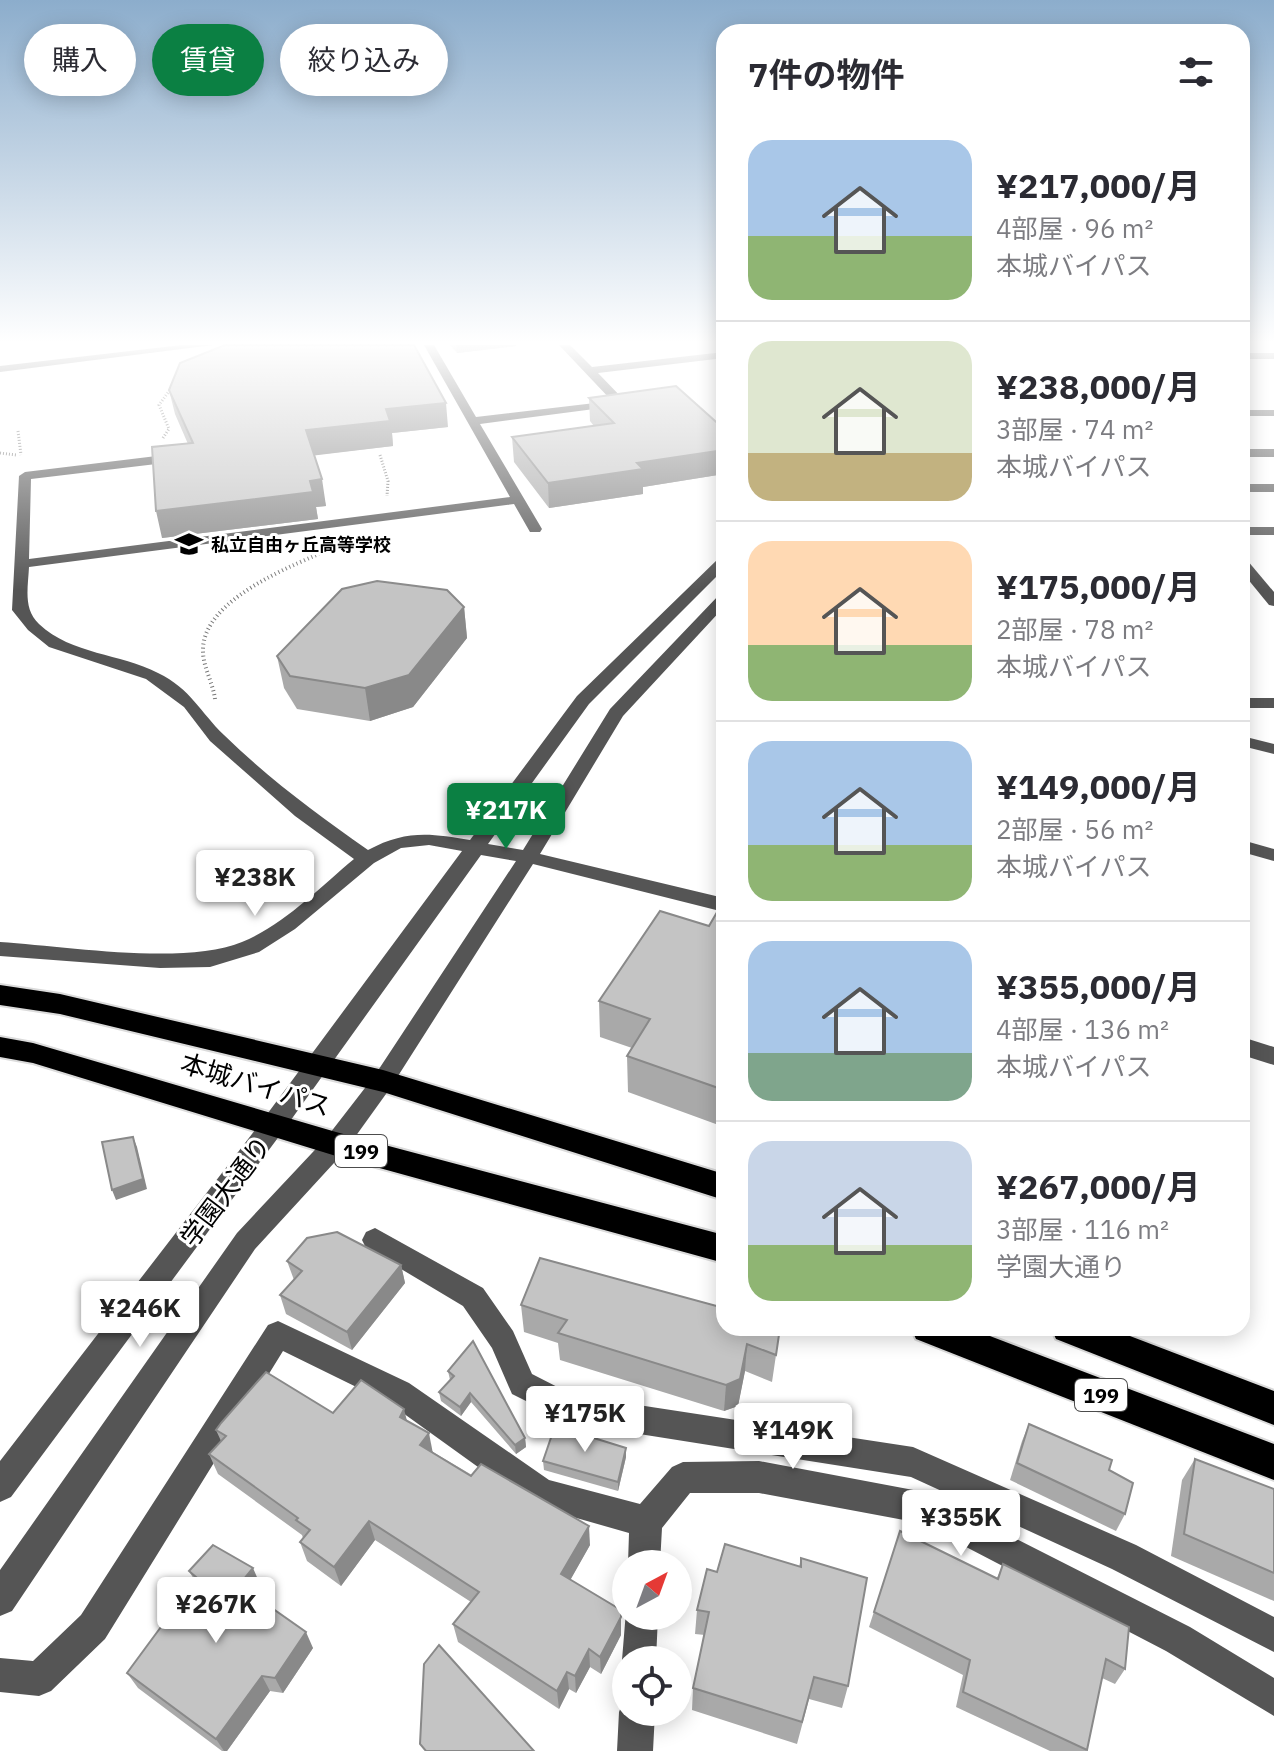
<!DOCTYPE html>
<html lang="ja">
<head>
<meta charset="utf-8">
<style>
	body { margin:0; font-family:"IBM Plex Sans","Noto Sans JP",sans-serif; background:#f7f7f7; color:#2b2b33; height:100vh; display:flex; flex-direction:column; font-size:30px; white-space:nowrap }
	* { box-sizing:border-box; margin:0 }
	p { font-size:26px; color:#7c7c81 }
	.icon { flex:none; width:44px; height:44px; fill:none; stroke:currentColor; stroke-width:2; stroke-linecap:round; stroke-linejoin:round }
	.map { position:relative; flex:1; overflow:hidden }
	.side { position:absolute; left:716px; top:24px; width:534px; height:1312px; display:flex; flex-direction:column; background:#fff; border-radius:24px; box-shadow:0 4px 20px #0003 }
	.side>* { flex:none }
	.guide { position:absolute; left:24px; top:24px; width:572px; height:72px; display:flex; gap:16px }
	.needle { width:52px; rotate:41deg }
	.buttons { position:absolute; left:612px; top:1550px; display:grid; gap:16px }
	.buttons a { display:grid; place-items:center; width:80px; height:80px; border-radius:50%; background:#fff; box-shadow:0 4px 20px #0003; font-size:40px }
	.price { position:absolute; translate:-50% -68px; padding:0 18px; border-radius:8px; background:#fff; color:#222; font-size:26px; line-height:52px; filter:drop-shadow(0 2px 4px #0008) }
	.price::after { content:''; position:absolute; left:50%; top:48px; width:24px; height:18px; margin-left:-12px; background:inherit; clip-path:polygon(0 0,100% 0,50% 100%) }
	.price.active { background:#0b8043; color:#fff }
	ul { padding:0; list-style:none }
	li { display:flex; align-items:center; gap:24px; height:200px; padding:0 32px }
	li+li { border-top:2px solid #e1e1e2 }
	li span { display:grid; place-items:center; flex:none; width:224px; height:160px; border-radius:24px; color:#555 }
	li>.icon { margin-inline-start:auto }
	span .icon { width:96px; height:96px; fill:#fffc; stroke-width:1 }
	li b { font-size:34px }
	h2 { display:flex; justify-content:space-between; align-items:center; height:96px; padding:0 32px; font-size:34px }
	.chip { padding:0 28px; border-radius:36px; background:#fff; box-shadow:0 4px 20px #0003; font-size:28px; line-height:72px }
	.chip.active { background:#0b8043; color:#fff }
	.map>svg:first-child { display:block }
	.lines { fill:none; stroke-linecap:round; stroke-linejoin:round }
	.highway-casing { stroke:#dbdbdb; stroke-width:4 }
	.path-far1 { stroke:#777; stroke-width:3; stroke-dasharray:1 2; stroke-linecap:butt }
	.path { stroke:#777; stroke-width:4; stroke-dasharray:1 3; stroke-linecap:butt }
	.minor { fill:#555; fill-rule:evenodd }
	.highway { fill:#000; fill-rule:evenodd }
	.wall { fill:#a9a9a9 }
	.shaded-wall { fill:#898989 }
	.building { fill:#c4c4c4; stroke:#898989; stroke-width:2 }
	.labels { text-anchor:middle; dominant-baseline:central; stroke-width:6; stroke-linejoin:round; paint-order:stroke }
	.far-poi-label { font-size:18px; font-weight:bold; fill:#000; stroke:#fff; text-anchor:start }
	.shield { fill:#fff; stroke:#4c4c4c; stroke-width:2 }
	.shield-label { font-size:20px; font-weight:bold; fill:#000 }
	.near-street-label { font-size:26px; fill:#000; stroke:#fff }
</style>
</head>
<body>
<div class="map">
<svg width="1274" height="1751" viewBox="0 0 1274 1751">
	<rect width="100%" height="100%" fill="#fff"/>
	<g class="lines">
		<g class="highway-casing">
			<g id="highway">
				<path d="M0 985 60 994 383 1070 724 1174V1200L383 1092 60 1014 0 1005Z"/>
				<path d="M0 1037 33 1043 336 1132 724 1235V1263L336 1156 33 1063 0 1057Z"/>
				<path d="M911 1328H969L1274 1444V1480L916 1339Z"/>
				<path d="M1051 1328H1109L1274 1391V1425L1056 1339Z"/>
			</g>
		</g>
		<g class="path-far1">
			<path d="M18 431 21 455"/>
			<path d="M163 438 169 429 159 405 172 387"/>
			<path d="M0 453 16 455"/>
			<path d="M380 455 388 481 387 496"/>
		</g>
		<path class="path" d="M215 699C213 683 203 667 203 651 202 598 297 564 335 547"/>
		<g class="minor">
			<path d="M182 345H213L0 372V366Z"/>
			<path d="M424 345H434L476 417 612 401 559 345H570L592 367 724 352V358L598 373 625 401V405L480 424 542 529 540 532H530L514 504 29 567C28 588 23 609 39 624 72 655 120 653 158 673 191 689 200 712 224 735 268 778 318 815 368 850 405 830 430 833 470 840L577 696 719 558 724 557V569L589 704 488 844 523 850 610 709 719 595 724 594V607L623 716 540 854 724 898V912L533 864 391 1087 345 1151 255 1249 12 1611 0 1616V1570L237 1233 327 1137 375 1075 516 861 481 855 283 1131 11 1497 0 1502V1461L265 1117 462 851 429 845 401 848 374 863 295 929 259 952 210 967 160 968 0 956V942C65 946 184 966 242 942 284 925 320 887 354 859L295 816 210 741 184 707 146 679 49 647 28 630 12 610 19 476 25 472 173 454 179 458 173 462 31 479 29 559 510 497Z"/>
			<rect x="1242" y="353" width="32" height="6"/>
			<rect x="1242" y="410" width="32" height="6"/>
			<rect x="1242" y="449" width="32" height="8"/>
			<rect x="1242" y="484" width="32" height="8"/>
			<rect x="1242" y="527" width="32" height="8"/>
			<path d="M1242 559 1247 560 1274 592V606L1269 605 1242 572Z"/>
			<rect x="1242" y="698" width="32" height="10"/>
			<path d="M1242 736 1274 744V754L1242 746Z"/>
			<path d="M1242 840 1274 849V861L1242 852Z"/>
			<path d="M1242 1037 1274 1047V1065L1242 1055Z"/>
			<path d="M375 1228 483 1288 513 1331 532 1374 573 1395 913 1447 1136 1545 1274 1617V1652L1112 1569 911 1477 570 1423 512 1394 492 1348 463 1306 366 1248 362 1240 366 1232Z"/>
			<path d="M278 1321 409 1383 549 1480 640 1504 672 1467 683 1462 759 1461 924 1492 1190 1627 1274 1678V1716L1166 1651 920 1523 759 1493H690L662 1528 660 1564H628L629 1533 531 1505 389 1403 283 1351 105 1639 51 1691 39 1696 0 1692V1658L33 1661 81 1615 268 1325Z"/>
			<path d="M626 1611V1616H658L656 1660H626V1670L622 1660Z"/>
			<path d="M624 1699 626 1712H655L653 1751H617L619 1712Z"/>
		</g>
		<use href="#highway" class="highway"/>
	</g>
	<g class="wall">
		<path d="M450 345H516V346L457 353Z"/>
		<path d="M169 390 448 427 392 433 393 446 314 455 326 506 316 507 318 519 162 538 188 444 175 414Z"/>
		<path d="M589 398 724 429V474L643 487V494L549 508 514 462 512 437 594 426 590 421Z"/>
		<path d="M464 607 467 638 413 707 370 721 297 709 284 688 277 656Z"/>
		<path d="M724 909V1127L628 1092 627 1056 632 1048 600 1037 599 1001 709 926Z"/>
		<path d="M287 1261 401 1265 405 1283 352 1350 286 1314 280 1295 294 1280Z"/>
		<path d="M521 1305 780 1328 772 1382 745 1371 738 1406 724 1411 560 1360 558 1343 524 1332Z"/>
		<path d="M448 1371 525 1438 526 1447 516 1454 471 1402 461 1416 441 1401 439 1392 450 1380Z"/>
		<path d="M333 1413 407 1421 433 1452 590 1545 570 1580 621 1610V1635L601 1674 590 1667 576 1693 569 1689 559 1709 458 1642 453 1624 471 1602 375 1540 341 1586 307 1561 300 1542 303 1538 302 1535 218 1474 209 1454 221 1441 216 1430Z"/>
		<path d="M1029 1424 1109 1470 1125 1514 1116 1531 1010 1480 1022 1441Z"/>
		<path d="M626 1448V1457L618 1491 544 1470 543 1461Z"/>
		<path d="M1195 1459 1274 1489V1601L1171 1556 1182 1480Z"/>
		<path d="M900 1531 997 1578 1003 1564 1125 1669 1115 1684 1102 1678 1086 1751H1050L956 1707 963 1675 869 1627Z"/>
		<path d="M801 1558 848 1686 842 1708 809 1699 797 1744 692 1710 693 1688 705 1635 695 1634 697 1610 717 1572 799 1567Z"/>
		<path d="M189 1571 260 1584 252 1595 313 1648 283 1693 270 1691 227 1751H222L138 1688 127 1673 195 1581Z"/>
	</g>
	<g class="shaded-wall">
		<path d="M456 345H516V346L457 353Z"/>
		<path d="M446 403 448 427 392 433 393 446 310 456 306 430 386 409Z"/>
		<path d="M724 450V474L643 487V494L549 508 548 483 637 463Z"/>
		<path d="M322 479 326 506 316 507 318 519 162 538 156 511Z"/>
		<path d="M464 607 467 638 413 707 370 721 365 688Z"/>
		<path d="M133 1137 137 1147 147 1189 116 1200 112 1190Z"/>
		<path d="M401 1265 405 1283 352 1350 347 1332Z"/>
		<path d="M747 1344 745 1371 738 1406 724 1411 726 1385Z"/>
		<path d="M470 1393 471 1402 461 1416 460 1407Z"/>
		<path d="M404 1409 409 1429 400 1417Z"/>
		<path d="M429 1433 433 1454 420 1445Z"/>
		<path d="M525 1438 526 1447 516 1454 515 1445Z"/>
		<path d="M626 1448V1457L618 1491V1482Z"/>
		<path d="M369 1521 375 1540 341 1586 334 1567Z"/>
		<path d="M589 1526 590 1545 563 1593 561 1574Z"/>
		<path d="M253 1568 260 1584 247 1602 239 1585Z"/>
		<path d="M621 1610V1635L601 1674 600 1657Z"/>
		<path d="M306 1632 313 1648 283 1693 275 1678Z"/>
		<path d="M589 1649 590 1667 576 1693 575 1676Z"/>
		<path d="M567 1672 569 1689 559 1709 557 1691Z"/>
		<path d="M262 1676 270 1691 227 1751H224L216 1739Z"/>
	</g>
	<g class="building">
		<path d="M225 345H414L446 403 386 409 390 421 306 430 322 479 310 481 313 492 156 511 152 447 193 443 169 390 180 363Z"/>
		<path d="M676 386 724 429V450L637 463 643 469 548 483 512 437 614 423 589 398Z"/>
		<path d="M377 581 447 590 464 607 409 675 365 688 290 676 277 656 342 589Z"/>
		<path d="M720 907 724 909V1090L627 1056 650 1019 599 1001 660 911 709 926Z"/>
		<path d="M133 1137 143 1179 112 1190 102 1142Z"/>
		<path d="M337 1232 401 1265 347 1332 280 1295 302 1271 287 1261 307 1238Z"/>
		<path d="M540 1258 724 1308V1328H780L776 1355 747 1344 740 1379 726 1385 558 1333 567 1320 521 1305Z"/>
		<path d="M473 1341 525 1438 515 1445 470 1393 460 1407 439 1392 454 1376 448 1371Z"/>
		<path d="M266 1372 333 1413 361 1380 404 1409 400 1417 429 1433 420 1445 471 1476 481 1464 589 1526 561 1574 621 1610V1617L600 1657 589 1649 575 1676 567 1672 557 1691 453 1624 479 1592 369 1521 334 1567 300 1542 310 1530 296 1520 298 1518 209 1454 226 1436 216 1430 221 1423Z"/>
		<path d="M1029 1424 1112 1460 1109 1470 1133 1483 1125 1514 1017 1463Z"/>
		<path d="M555 1426 626 1448 618 1482 543 1461Z"/>
		<path d="M1195 1459 1274 1489V1573L1184 1534Z"/>
		<path d="M900 1531 998 1579 1003 1564 1129 1627 1125 1669 1106 1659 1087 1750 963 1692 970 1660 874 1612Z"/>
		<path d="M725 1544 801 1567V1558L867 1578 848 1686 814 1677 802 1722 693 1688 709 1612 697 1610 707 1569 717 1572Z"/>
		<path d="M213 1545 253 1568 239 1585 306 1632 275 1678 262 1676 216 1739 127 1673 197 1578 189 1571Z"/>
		<path d="M439 1645 534 1751H426L420 1744 424 1664Z"/>
	</g>
	<linearGradient id="sky" x2="0" y2="1"><stop stop-color="#8cadcc"/><stop offset="0.58" stop-color="#fff"/><stop offset="1" stop-color="#fff" stop-opacity="0"/></linearGradient>
	<rect width="1274" height="590" fill="url(#sky)"/>
	<defs>
		<g id="school-bare" transform="scale(2.16)"><path d="M0-5L7-2L0 1L-7-2ZM-4 1L0 2.5L4 1V4Q0 6-4 4Z" fill="#000" stroke="#fff" stroke-width="2.5" paint-order="stroke"/></g>
	</defs>
	<g fill-rule="evenodd">
		<use href="#school-bare" x="189" y="544"/>
	</g>
	<g class="labels">
		<g class="far-poi-label">
			<text x="211" y="544">私立自由ヶ丘高等学校</text>
		</g>
		<g class="shield">
			<rect x="335" y="1135" width="52" height="32" rx="6"/>
			<rect x="1075" y="1379" width="52" height="32" rx="6"/>
		</g>
		<g class="shield-label">
			<text x="361" y="1151">199</text>
			<text x="1101" y="1395">199</text>
		</g>
		<g class="near-street-label">
			<text transform="translate(256 1084) rotate(17)">本城バイパス</text>
			<text transform="translate(225 1191) rotate(-53)">学園大通り</text>
		</g>
	</g>
</svg>
<div class="buttons">
<a><svg class="needle" viewBox="-14 -14 28 28"><path d="M0-13l5 13h-10z" fill="#e53935"/><path d="M0 13l5-13h-10z" fill="#7c7c81"/></svg></a>
<a><svg class="icon" aria-label="locate" viewBox="0 0 24 24"><circle cx="12" cy="12" r="6"/><path d="M12 2v4M12 18v4M2 12h4M18 12h4"/></svg></a>
</div>
<b class="price active" style="left:506px;top:851px">¥217K</b>
<b class="price" style="left:255px;top:918px">¥238K</b>
<b class="price" style="left:140px;top:1349px">¥246K</b>
<b class="price" style="left:585px;top:1454px">¥175K</b>
<b class="price" style="left:793px;top:1471px">¥149K</b>
<b class="price" style="left:961px;top:1558px">¥355K</b>
<b class="price" style="left:216px;top:1645px">¥267K</b>
<div class="guide">
<a class="chip">購入</a>
<a class="chip active">賃貸</a>
<a class="chip">絞り込み</a>
</div>
<section class="side">
<h2>7件の物件<svg class="icon" aria-label="filters" viewBox="0 0 24 24"><path d="M4 7h16M4 17h16"/><circle cx="9" cy="7" r="2"/><circle cx="15" cy="17" r="2"/></svg></h2>
<ul>
<li><span style="background:linear-gradient(#a9c7e8 60%,#8fb573 0)"><svg class="icon" aria-label="home" viewBox="0 0 24 24"><path d="M3 11l9-7 9 7M6 9v11h12V9"/></svg></span><div><b>¥217,000/月</b><p>4部屋 · 96 m²</p><p>本城バイパス</p></div></li>
<li><span style="background:linear-gradient(#dfe7d0 70%,#c2b280 0)"><svg class="icon" aria-label="home" viewBox="0 0 24 24"><path d="M3 11l9-7 9 7M6 9v11h12V9"/></svg></span><div><b>¥238,000/月</b><p>3部屋 · 74 m²</p><p>本城バイパス</p></div></li>
<li><span style="background:linear-gradient(#ffd9b3 65%,#8fb573 0)"><svg class="icon" aria-label="home" viewBox="0 0 24 24"><path d="M3 11l9-7 9 7M6 9v11h12V9"/></svg></span><div><b>¥175,000/月</b><p>2部屋 · 78 m²</p><p>本城バイパス</p></div></li>
<li><span style="background:linear-gradient(#a9c7e8 65%,#8fb573 0)"><svg class="icon" aria-label="home" viewBox="0 0 24 24"><path d="M3 11l9-7 9 7M6 9v11h12V9"/></svg></span><div><b>¥149,000/月</b><p>2部屋 · 56 m²</p><p>本城バイパス</p></div></li>
<li><span style="background:linear-gradient(#a9c7e8 70%,#7fa58c 0)"><svg class="icon" aria-label="home" viewBox="0 0 24 24"><path d="M3 11l9-7 9 7M6 9v11h12V9"/></svg></span><div><b>¥355,000/月</b><p>4部屋 · 136 m²</p><p>本城バイパス</p></div></li>
<li><span style="background:linear-gradient(#c9d6e8 65%,#8fb573 0)"><svg class="icon" aria-label="home" viewBox="0 0 24 24"><path d="M3 11l9-7 9 7M6 9v11h12V9"/></svg></span><div><b>¥267,000/月</b><p>3部屋 · 116 m²</p><p>学園大通り</p></div></li>
</ul>
</section>
</div>
</body>
</html>
